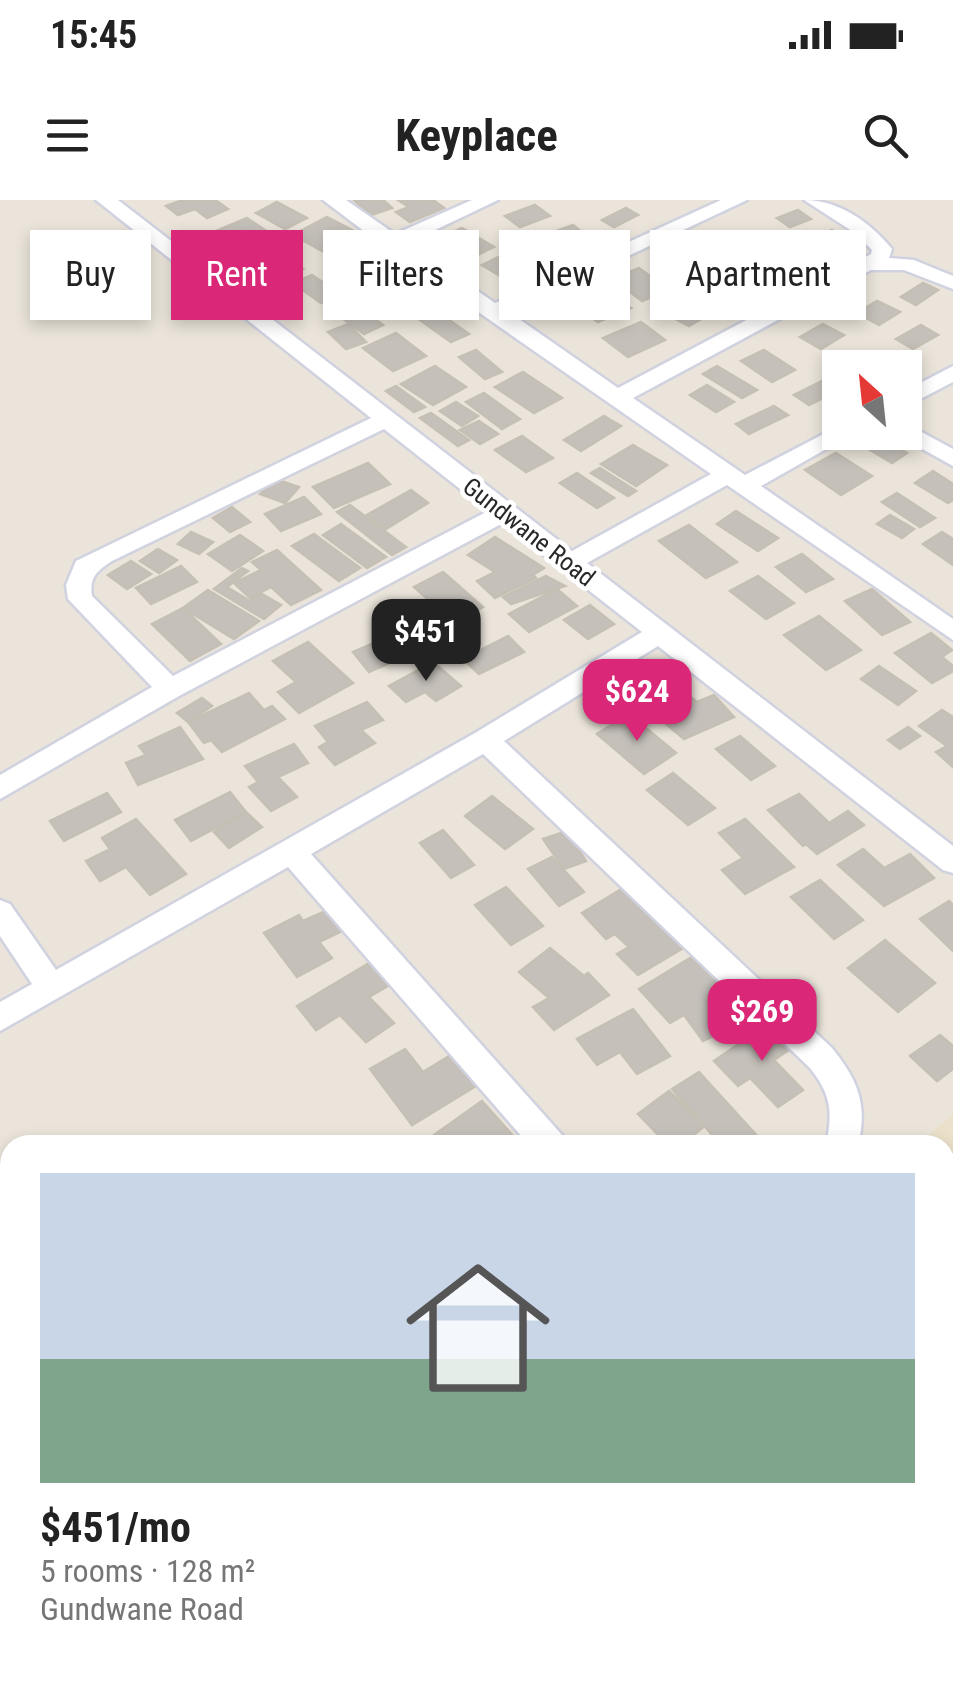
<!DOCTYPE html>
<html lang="en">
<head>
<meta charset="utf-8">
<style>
	body { margin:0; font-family:"Roboto Condensed",sans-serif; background:#f6f6f6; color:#222; height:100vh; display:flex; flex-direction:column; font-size:38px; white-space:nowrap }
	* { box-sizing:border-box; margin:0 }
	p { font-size:32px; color:#767676 }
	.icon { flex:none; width:55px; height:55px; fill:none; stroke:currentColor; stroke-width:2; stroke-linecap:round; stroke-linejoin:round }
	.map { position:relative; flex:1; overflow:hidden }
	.details { position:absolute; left:0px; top:935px; width:955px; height:550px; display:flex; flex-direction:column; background:#fff; border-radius:30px 30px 0 0; box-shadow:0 5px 15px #0003 }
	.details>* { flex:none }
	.top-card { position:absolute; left:30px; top:30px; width:895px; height:90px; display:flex; gap:20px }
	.needle { width:65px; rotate:333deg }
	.tools { position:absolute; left:822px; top:150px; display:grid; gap:20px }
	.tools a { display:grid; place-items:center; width:100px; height:100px; border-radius:0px; background:#fff; box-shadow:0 5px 15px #0003; font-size:50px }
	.price { position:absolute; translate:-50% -85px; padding:0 22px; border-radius:20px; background:#db2777; color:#fff; font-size:32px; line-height:65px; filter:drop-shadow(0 2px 5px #0008) }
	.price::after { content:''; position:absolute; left:50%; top:60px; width:30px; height:22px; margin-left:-15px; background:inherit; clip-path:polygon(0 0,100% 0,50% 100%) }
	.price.on { background:#222; color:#fff }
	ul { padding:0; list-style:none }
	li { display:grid; align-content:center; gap:20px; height:530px; padding:0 40px }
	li+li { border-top:2px solid #e0e0e0 }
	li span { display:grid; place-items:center; height:310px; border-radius:0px; color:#555 }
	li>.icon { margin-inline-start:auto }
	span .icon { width:180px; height:180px; fill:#fffc; stroke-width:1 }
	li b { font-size:42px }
	.pill { padding:0 35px; border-radius:0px; background:#fff; box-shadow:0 5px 15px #0003; font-size:35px; line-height:90px }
	.pill.on { background:#db2777; color:#fff }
	.status { display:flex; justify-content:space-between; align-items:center; height:70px; padding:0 50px; background:#fff; direction:ltr }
	.status svg { height:28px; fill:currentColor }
	header { display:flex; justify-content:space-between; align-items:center; height:130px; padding:0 40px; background:#fff; font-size:45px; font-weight:700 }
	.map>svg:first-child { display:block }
	.education { fill:#ebe1ca }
	.building { fill:#c5c0ba; stroke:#c5bfb4; stroke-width:2.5 }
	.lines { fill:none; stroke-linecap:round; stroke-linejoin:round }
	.street-casing { stroke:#d0d2e0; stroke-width:5 }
	.street { fill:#fff; fill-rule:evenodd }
	.labels { text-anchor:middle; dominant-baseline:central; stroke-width:9; stroke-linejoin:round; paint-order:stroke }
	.street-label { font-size:25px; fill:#282828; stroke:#fff }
</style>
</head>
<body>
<div class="status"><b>15:45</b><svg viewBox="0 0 49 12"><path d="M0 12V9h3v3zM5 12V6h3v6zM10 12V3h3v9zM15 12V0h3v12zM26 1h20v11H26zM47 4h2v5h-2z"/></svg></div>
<header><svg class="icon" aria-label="menu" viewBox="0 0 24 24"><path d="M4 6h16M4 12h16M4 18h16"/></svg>Keyplace<svg class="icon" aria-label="search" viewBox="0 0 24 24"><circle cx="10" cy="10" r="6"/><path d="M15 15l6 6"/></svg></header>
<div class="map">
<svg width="953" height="1485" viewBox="0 0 953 1485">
	<rect width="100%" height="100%" fill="#eae4da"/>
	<path class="education" d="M953 914V1485H288L300 1475H945V945H917Z"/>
	<g class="building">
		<path d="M183 0H215L228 9 207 18 195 9 178 15 166 6Z"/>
		<path d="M354 0H383L392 8 371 15Z"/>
		<path d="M398 0H433L444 8 410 22 396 12 409 7Z"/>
		<path d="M277 2 307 18 285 29 256 13Z"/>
		<path d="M535 5 550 16 520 27 505 16Z"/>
		<path d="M626 8 638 15 614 27 602 20Z"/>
		<path d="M798 10 811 19 790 27 777 18Z"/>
		<path d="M327 17 360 34 326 53 293 35Z"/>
		<path d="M247 18 274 36 228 56 202 37Z"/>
		<path d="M573 25 583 33 558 42 548 34Z"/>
		<path d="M462 28 494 47 467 60 436 40Z"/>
		<path d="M832 30 848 40 829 49 812 38Z"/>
		<path d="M752 33 767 42 750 50 734 41Z"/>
		<path d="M693 39 725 59 709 67 702 62 687 68 677 61 691 56 676 47Z"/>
		<path d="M517 48 537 60 502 77 482 65Z"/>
		<path d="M272 50 303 69 264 89 232 70Z"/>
		<path d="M778 54 812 74 793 83 760 63Z"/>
		<path d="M353 55 379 73 355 83 330 65Z"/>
		<path d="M639 68 669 90 642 101 613 79Z"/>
		<path d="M735 71 768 92 752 100 744 95 730 102 719 94 732 88 718 79Z"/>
		<path d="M312 75 340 94 321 103 293 83Z"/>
		<path d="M410 80 442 99 409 117 377 97Z"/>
		<path d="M923 83 938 90 916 105 901 97Z"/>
		<path d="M611 94 631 108 598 122 578 108Z"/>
		<path d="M690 100 713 112 689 126 666 114Z"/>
		<path d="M877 101 900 112 879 125 857 113Z"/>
		<path d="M354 104 383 125 364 134 335 113Z"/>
		<path d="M438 112 469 134 451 142 420 120Z"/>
		<path d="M641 122 665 140 628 157 603 138Z"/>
		<path d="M348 124 366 142 346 149 328 132Z"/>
		<path d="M823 124 844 135 821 149 800 137Z"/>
		<path d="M921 125 938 135 913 149 896 139Z"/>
		<path d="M396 133 426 156 393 171 363 148Z"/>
		<path d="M476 150 502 172 485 179 459 157Z"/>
		<path d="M764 150 795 170 772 182 741 161Z"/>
		<path d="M435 166 466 187 433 205 401 184Z"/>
		<path d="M717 166 757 190 742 198 703 174Z"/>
		<path d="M523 172 562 198 534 213 495 187Z"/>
		<path d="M824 180 839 190 809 205 794 195Z"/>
		<path d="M707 185 734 202 716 212 690 195Z"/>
		<path d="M396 186 425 207 414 212 386 191Z"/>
		<path d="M484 193 520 219 502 229 466 202Z"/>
		<path d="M456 202 478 216 462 226 440 211Z"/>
		<path d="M774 206 788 215 749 234 736 224Z"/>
		<path d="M431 213 469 240 458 246 420 218Z"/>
		<path d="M604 216 621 226 581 251 564 240Z"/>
		<path d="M479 221 498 234 480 244 460 230Z"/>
		<path d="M875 234 907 253 892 263 860 244Z"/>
		<path d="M522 236 553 258 526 272 495 250Z"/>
		<path d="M633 245 667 265 636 286 601 264Z"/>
		<path d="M836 253 872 276 841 295 805 270Z"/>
		<path d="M368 263 390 284 334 308 313 287Z"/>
		<path d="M600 268 636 291 628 296 591 273Z"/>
		<path d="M933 271 953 284V300L948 303 915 283Z"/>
		<path d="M577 273 614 298 597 308 560 283Z"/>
		<path d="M275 279 299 287 285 303 260 294Z"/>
		<path d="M411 290 428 303 386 329 367 315Z"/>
		<path d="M897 293 935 318 920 327 882 302Z"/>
		<path d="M304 297 321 314 281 331 265 314Z"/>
		<path d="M350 305 406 347 392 355 337 312Z"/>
		<path d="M232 307 250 322 230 332 213 318Z"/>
		<path d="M736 311 778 338 758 351 717 324Z"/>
		<path d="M890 315 914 329 902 338 877 324Z"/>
		<path d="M341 324 386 357 367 368 323 335Z"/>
		<path d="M689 325 737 362 706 378 659 341Z"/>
		<path d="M191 332 213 342 199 354 178 344Z"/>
		<path d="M942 332 953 339V365L923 344Z"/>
		<path d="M314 334 360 368 339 381 292 346Z"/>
		<path d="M240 335 263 351 232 371 208 354Z"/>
		<path d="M495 337 544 368 533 375 536 378 495 398 477 381 495 372 468 355Z"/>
		<path d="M158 349 177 360 159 373 140 361Z"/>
		<path d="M277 350 321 390 291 405 271 387 250 398 234 383 261 370 252 362Z"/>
		<path d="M802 354 833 379 806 392 776 367Z"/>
		<path d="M131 361 151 374 127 389 108 375Z"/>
		<path d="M181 366 197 382 151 404 136 388Z"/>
		<path d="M242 368 248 371 227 387 250 401 260 393 281 405 264 419 214 389Z"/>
		<path d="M443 372 483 407 454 423 447 417 421 429 406 412 430 401 414 387Z"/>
		<path d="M546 376 565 386 511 404 503 397Z"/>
		<path d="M758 376 794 403 766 419 730 391Z"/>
		<path d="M557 389 577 406 529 432 509 414Z"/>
		<path d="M872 389 910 422 882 435 845 401Z"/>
		<path d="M208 390 259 421 234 439 183 408Z"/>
		<path d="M590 405 614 424 588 439 564 420Z"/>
		<path d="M183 408 221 444 190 461 152 424Z"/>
		<path d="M819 416 861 450 826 470 784 435Z"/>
		<path d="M446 422 460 434 432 450 418 438Z"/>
		<path d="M402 431 419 450 369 472 353 452Z"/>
		<path d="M931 433 952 450 942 457 953 466V471L932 483 895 453Z"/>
		<path d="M508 436 524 452 479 474 463 459Z"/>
		<path d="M308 442 353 483 299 513 278 492 296 482 273 461Z"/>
		<path d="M433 462 461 486 436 501 425 492 406 502 389 486Z"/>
		<path d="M879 466 916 491 898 505 861 479Z"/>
		<path d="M659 472 697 502 714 495 734 517 684 539 628 492Z"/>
		<path d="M249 493 264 510 272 506 285 519 222 552 211 540 204 543 188 522Z"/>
		<path d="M202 498 212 506 188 522 177 513Z"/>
		<path d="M367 502 383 520 361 530 375 543 335 565 319 547 328 542 315 526Z"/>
		<path d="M942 510 953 517V567L936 552 947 546 919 526Z"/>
		<path d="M629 514 676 553 644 574 597 534Z"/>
		<path d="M180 527 203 559 138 585 126 563 146 555 139 546Z"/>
		<path d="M908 527 920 536 900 549 888 540Z"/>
		<path d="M740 536 775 566 751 580 716 549Z"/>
		<path d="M294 544 308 563 278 577 297 597 271 611 249 587 258 582 245 566Z"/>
		<path d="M673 573 715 608 688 625 647 590Z"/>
		<path d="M230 592 246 612 191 641 175 620Z"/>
		<path d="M107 593 121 612 64 641 50 621Z"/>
		<path d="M799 594 829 623 848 611 864 625 817 654 806 644 803 646 768 610Z"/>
		<path d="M492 596 533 629 505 649 465 616Z"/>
		<path d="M246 612 262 627 229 648 214 632Z"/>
		<path d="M136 619 186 674 150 695 126 667 100 681 86 661 110 649 102 638Z"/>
		<path d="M745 619 794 667 745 694 722 670 743 658 719 633Z"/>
		<path d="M443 630 474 665 451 678 420 643Z"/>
		<path d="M567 631 586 661 564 669 543 639Z"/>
		<path d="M863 649 884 668 910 654 934 678 884 706 838 665Z"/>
		<path d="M552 657 584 692 559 706 528 669Z"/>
		<path d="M820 680 863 720 834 739 791 697Z"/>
		<path d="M633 682 695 741 638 775 617 754 629 747 615 734 606 739 582 713Z"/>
		<path d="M506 687 543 726 511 745 475 705Z"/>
		<path d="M949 701 953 705V751L920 719Z"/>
		<path d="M330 709 344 730 319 742 332 758 297 777 264 733 299 715 303 721Z"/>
		<path d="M885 740 935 783 898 812 848 768Z"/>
		<path d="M550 748 584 776 588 773 609 795 554 830 533 807 549 798 519 772Z"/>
		<path d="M700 752 732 784 714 795 736 825 703 841 684 815 670 823 639 789Z"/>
		<path d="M369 763 388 786 369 797 394 823 366 842 340 815 316 830 297 806Z"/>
		<path d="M633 809 670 856 637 874 620 852 597 865 577 839Z"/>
		<path d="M771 822 796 845 774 860 803 890 778 907 750 878 738 886 714 861Z"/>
		<path d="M940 835 953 846V869L937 881 910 856Z"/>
		<path d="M405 849 423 872 451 855 476 886 412 925 370 869Z"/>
		<path d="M699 872 759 938 749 945H721L672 889Z"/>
		<path d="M669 891 705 926 681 945H668L638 914Z"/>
		<path d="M482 901 514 937 503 945H420Z"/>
		<path d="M953 1185V1275L945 1250V1187Z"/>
		<path d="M953 1310V1374L945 1375V1312Z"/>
		<path d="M953 1439V1485H891L889 1475H945V1440Z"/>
		<path d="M10 1449V1475H54L41 1485H0V1457Z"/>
	</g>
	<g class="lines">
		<g class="street-casing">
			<g id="street">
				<path d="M96 0H118L572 351 711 274 385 47 323 0H346L395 34 472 0H498L408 43 495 103 721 0H747L509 112 618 188 871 54 872 50 855 33 804 0C839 0 870 22 892 49L889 58 914 60 953 76V89L904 70H871L633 198 745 275 837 227 840 232H856L761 286 953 419V440L727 285 587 363 953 646V673L943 670 658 446 504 541 832 848C858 880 868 905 858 945H826C833 912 831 894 810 868L483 554 311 654 562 935 566 945H529L288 667 0 831V802L32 784 0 736V700L10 704 56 770 475 533 642 432 503 323 179 496 0 599V575L152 487 68 399 66 385 76 361 371 218ZM384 229 488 311 173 476 92 396C89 377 97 371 112 361Z"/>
				<path d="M953 166V182L905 207V191Z"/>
				<path d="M905 223 953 249V266L897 235 905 232Z"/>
				<path d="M0 1180 10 1184V1232L0 1228Z"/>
				<path d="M10 1327V1369L0 1373V1331Z"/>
				<path d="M151 1475H193L197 1485H155Z"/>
			</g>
		</g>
		<use href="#street" class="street"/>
	</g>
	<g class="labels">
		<g class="street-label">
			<text transform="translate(529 332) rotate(38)">Gundwane Road</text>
		</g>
	</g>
</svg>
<div class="tools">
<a><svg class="needle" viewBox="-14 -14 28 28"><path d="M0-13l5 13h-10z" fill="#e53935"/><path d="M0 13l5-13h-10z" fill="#767676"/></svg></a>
</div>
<b class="price on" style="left:426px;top:484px">$451</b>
<b class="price" style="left:637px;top:544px">$624</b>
<b class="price" style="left:762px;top:864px">$269</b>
<div class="top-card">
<a class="pill">Buy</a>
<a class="pill on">Rent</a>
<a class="pill">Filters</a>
<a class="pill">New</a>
<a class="pill">Apartment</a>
</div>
<section class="details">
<ul>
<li><span style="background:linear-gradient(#c9d6e8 60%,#7fa58c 0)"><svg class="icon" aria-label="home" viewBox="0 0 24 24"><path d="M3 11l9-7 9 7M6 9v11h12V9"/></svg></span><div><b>$451/mo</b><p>5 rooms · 128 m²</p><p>Gundwane Road</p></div></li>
</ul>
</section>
</div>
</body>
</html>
